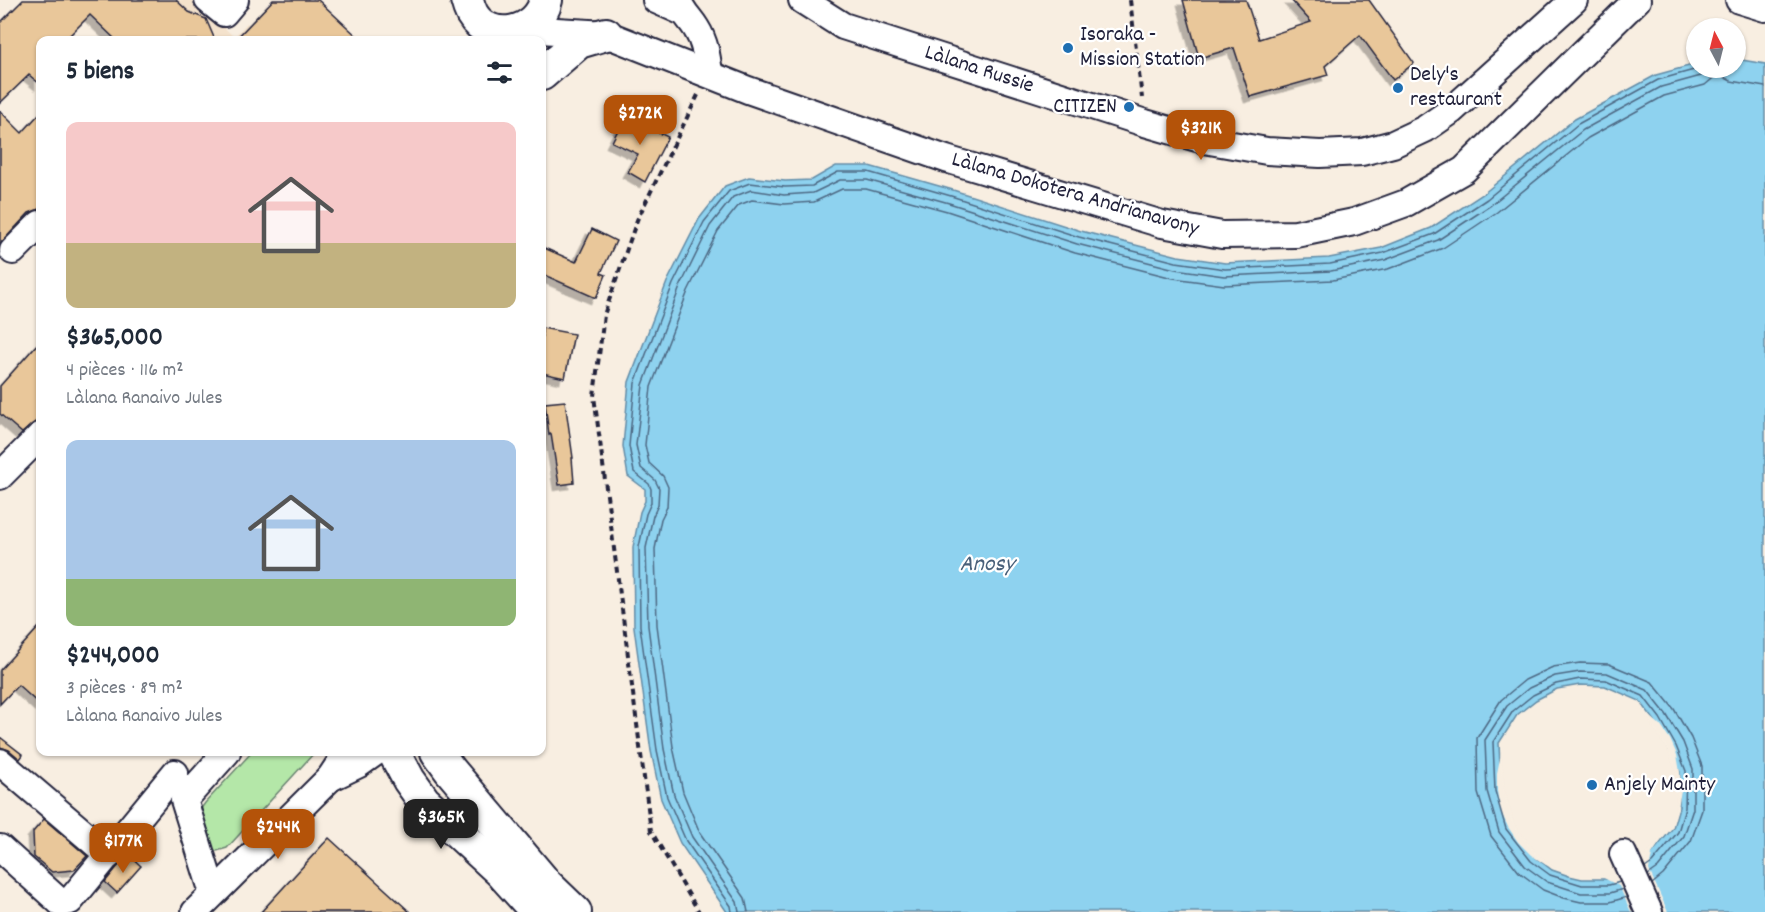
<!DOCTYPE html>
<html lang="fr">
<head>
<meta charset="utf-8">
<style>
	body { margin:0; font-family:Dekko,sans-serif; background:#f2f2f3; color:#1f2937; height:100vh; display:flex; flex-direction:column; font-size:22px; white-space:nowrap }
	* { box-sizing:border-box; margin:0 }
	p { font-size:20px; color:#747a83 }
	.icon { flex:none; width:33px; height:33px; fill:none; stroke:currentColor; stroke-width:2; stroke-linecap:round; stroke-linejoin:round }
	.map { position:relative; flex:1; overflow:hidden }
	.panel { position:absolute; left:36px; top:36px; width:510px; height:720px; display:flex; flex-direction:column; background:#fff; border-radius:12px; box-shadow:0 2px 4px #0004 }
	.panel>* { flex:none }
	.needle { width:39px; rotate:353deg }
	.controls { position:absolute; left:1686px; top:18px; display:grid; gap:12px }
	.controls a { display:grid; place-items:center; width:60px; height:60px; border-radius:50%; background:#fff; box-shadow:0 2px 4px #0004; font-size:30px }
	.price { position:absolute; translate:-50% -51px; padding:0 14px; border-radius:12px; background:#b45309; color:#fff; font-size:20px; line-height:39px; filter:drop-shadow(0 2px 3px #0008) }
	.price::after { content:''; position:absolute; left:50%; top:36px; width:18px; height:14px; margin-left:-9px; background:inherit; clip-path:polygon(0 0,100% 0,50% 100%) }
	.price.current { background:#222; color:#fff }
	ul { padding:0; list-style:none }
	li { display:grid; align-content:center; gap:12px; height:318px; padding:0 30px }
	li span { display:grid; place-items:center; height:186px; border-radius:12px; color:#555 }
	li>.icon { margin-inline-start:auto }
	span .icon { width:108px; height:108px; fill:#fffc; stroke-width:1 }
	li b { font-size:26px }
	h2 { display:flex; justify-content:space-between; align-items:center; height:72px; padding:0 30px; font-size:26px }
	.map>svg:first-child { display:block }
	.built { fill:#f4e2cc }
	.green { fill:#b4e7a8; stroke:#6b8472; stroke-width:1.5 }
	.water { fill:#8ed2ef; stroke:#638ca7; stroke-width:1.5; fill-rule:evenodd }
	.pier { fill:#f8eee1 }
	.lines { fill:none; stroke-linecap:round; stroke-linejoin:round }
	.shore { stroke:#4d6883; stroke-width:1.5 }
	.building { fill:#e9c79a; stroke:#22223b; stroke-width:1.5; filter:url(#shadow) }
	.minor-casing { stroke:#22223b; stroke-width:30 }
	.major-casing { stroke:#22223b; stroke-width:36 }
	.path { stroke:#22223b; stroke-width:4; stroke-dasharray:6 4.5; stroke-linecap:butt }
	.minor { stroke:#fff; stroke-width:26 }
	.major { stroke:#fff; stroke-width:32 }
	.poi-dot { fill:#1f6fb2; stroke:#fff; stroke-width:2 }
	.labels { text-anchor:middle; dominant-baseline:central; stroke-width:4.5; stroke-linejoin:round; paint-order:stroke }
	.poi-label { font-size:22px; fill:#22223b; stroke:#fff; text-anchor:start }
	.street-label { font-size:22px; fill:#22223b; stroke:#fff }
	.water-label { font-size:24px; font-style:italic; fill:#48607a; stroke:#fff }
</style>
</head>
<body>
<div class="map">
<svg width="1765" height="912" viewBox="0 0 1765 912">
	<defs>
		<filter id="shadow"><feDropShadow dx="-5.5" dy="5.5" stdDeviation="0" flood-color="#0004"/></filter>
	</defs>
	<rect width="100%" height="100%" fill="#f8eee1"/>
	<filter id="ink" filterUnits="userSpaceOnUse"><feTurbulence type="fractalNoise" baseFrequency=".0167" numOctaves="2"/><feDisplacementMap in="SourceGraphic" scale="12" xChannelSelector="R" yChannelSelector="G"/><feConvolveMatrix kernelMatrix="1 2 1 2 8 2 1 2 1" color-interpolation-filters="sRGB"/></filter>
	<g filter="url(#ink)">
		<path class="built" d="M146 0H195L234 37 247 23 265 40H108Z"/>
		<path class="green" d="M252 752H315L227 848 217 851 207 847 198 813 205 803Z"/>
		<path class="water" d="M1736 59 1765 64V912H727L680 843 661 799 651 751 634 627 633 547 640 512 645 501V489L628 476 623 446 629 382 667 282 699 219 725 186 749 177 785 181 812 180 836 166H869L953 190 1081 231 1178 256 1225 263 1329 258 1381 248 1431 228 1483 194 1575 119 1656 75 1696 64V68H1736ZM1580 685 1605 686 1640 701 1655 721 1680 772 1679 807 1673 828 1647 859 1609 879H1582L1569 876 1552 870 1535 857 1511 827 1501 790 1499 743 1517 715 1536 700 1557 689Z"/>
		<g class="pier">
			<path d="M1641 708 1660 725 1670 739 1677 755 1680 772 1681 790 1678 808 1672 823 1676 807 1677 773 1668 750Z"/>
			<path d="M1501 754 1504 789 1514 825 1537 854 1553 867 1566 872 1546 865 1531 855 1518 842 1508 827 1500 810 1497 791V773Z"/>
			<path d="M1666 833 1652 854 1649 870 1668 912H1631L1619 886 1600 876H1609L1627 870 1645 857Z"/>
		</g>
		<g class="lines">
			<g class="shore">
				<path d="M1620 882 1609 885H1582L1550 875 1531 861 1506 829 1495 791 1493 742 1513 711 1533 695 1556 684 1580 679 1606 680 1643 696 1660 718 1676 746 1686 771 1685 808 1678 832 1652 863 1645 868"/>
				<path d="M1623 889 1610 893H1581L1547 882 1525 866 1499 832 1487 791 1485 740 1507 706 1529 688 1555 676 1580 672 1607 673 1647 690 1666 714 1683 742 1693 769V809L1684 836 1658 868 1648 875"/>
				<path d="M1627 897 1610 902H1581L1564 898 1543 890 1519 872 1491 836 1478 793 1477 738 1501 700 1525 680 1553 667 1580 663 1609 664 1652 682 1674 709 1691 738 1702 766V810L1691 841 1663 875 1652 884"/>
				<path d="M732 912 731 906 686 841 667 797 657 750 640 626 639 547 646 514 651 503V489L649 484 634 472 629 446 635 383 673 284 704 222 729 191 750 183 785 187 812 186 838 172H868L951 196 1079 237 1176 262 1225 269 1330 264 1383 253 1434 234 1487 199 1578 124 1658 80 1701 68"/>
				<path d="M739 912 737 902 692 837 674 795 664 749 648 626 646 548 653 516 658 505 659 488 655 480 641 468 636 445 643 385 680 287 710 226 733 197 751 190 784 195 813 193 840 180H867L949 203 1077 244 1175 269 1224 276 1331 271 1385 260 1438 240 1491 205 1583 130 1661 87 1701 76 1709 68"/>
				<path d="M748 912 745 898 700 833 683 792 673 747 657 625 655 549 661 519 667 507 668 487 663 476 649 463 645 445 651 387 688 291 718 231 739 205 752 200 784 204 814 202 842 189H866L947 211 1075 253 1173 278 1224 285 1333 280 1388 269 1443 248 1497 212 1588 138 1664 96 1705 85 1718 74 1731 81 1765 87"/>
			</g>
		</g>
		<g class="building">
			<path d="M23 0H176L189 12 206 19 215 40H116L90 15 65 40H40V84L29 75 0 103V23Z"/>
			<path d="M273 0H318L361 40H235Z"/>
			<path d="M1183 0H1246L1259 39 1311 22 1291 0H1369L1414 63 1393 80 1360 35 1325 66 1328 75 1250 97 1234 48 1199 58Z"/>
			<path d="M0 111 22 133 40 113V209L29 213 0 244Z"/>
			<path d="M625 116 668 137 645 182 628 172 638 154 612 142Z"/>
			<path d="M592 229 616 241 601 273 606 275 596 298 542 274V247L576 262Z"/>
			<path d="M542 328 574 334 565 378 542 373Z"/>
			<path d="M40 341V418L22 433 0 414V386Z"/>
			<path d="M565 401 573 458H572L574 483 559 485 551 434 549 435 545 403Z"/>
			<path d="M40 626V705L18 685 0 704V670Z"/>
			<path d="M0 737 23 755 20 759 9 750 0 747Z"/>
			<path d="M44 819 87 856 74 870 52 872 34 857 33 832Z"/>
			<path d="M329 838 410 912H261Z"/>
			<path d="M128 854 141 866 117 893 105 882Z"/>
		</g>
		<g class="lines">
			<g class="minor-casing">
				<g id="minor">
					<path d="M208 0 224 13 235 0"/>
					<path d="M656 0 681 11"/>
					<path d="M678 0C682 12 689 17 696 28 705 42 707 57 709 73"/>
					<path d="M802 0 843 26 1145 123 1204 140 1267 151 1320 154 1362 152 1393 144 1425 129 1451 111 1574 0"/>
					<path d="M1739 0 1765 8"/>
					<path d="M523 29 606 34 748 90 946 159 1162 224 1222 235 1296 234 1354 222 1406 203 1464 170 1637 0"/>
					<path d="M13 251 40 224"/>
					<path d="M0 476 40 436"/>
					<path d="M0 762 109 855"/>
					<path d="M330 778 359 764 376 752"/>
					<path d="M0 848 61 903 70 901 175 773"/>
					<path d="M1623 854 1649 912"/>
					<path d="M213 893 184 800 227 752"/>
					<path d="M195 912 330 778 347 752"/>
				</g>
			</g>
			<g class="major-casing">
				<g id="major">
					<path d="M467 0C468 4 470 10 472 14 490 45 539 34 546 0"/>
					<path d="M542 74 579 42 606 34"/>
					<path d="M394 752 409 780 424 801 501 872 537 912"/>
					<path d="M437 752 450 770 547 885 575 912"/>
				</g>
			</g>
			<g class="path">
				<path d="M1130 0 1142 98"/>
				<path d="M698 95 637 220 604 315 594 396 651 831 699 912"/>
			</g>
			<use href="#minor" class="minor"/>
			<use href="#major" class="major"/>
		</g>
	</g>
	<g class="poi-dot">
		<circle cx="1068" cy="48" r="6"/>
		<circle cx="1398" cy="88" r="6"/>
		<circle cx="1129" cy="107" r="6"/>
		<circle cx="1592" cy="785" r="6"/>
	</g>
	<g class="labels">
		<g class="poi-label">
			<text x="1080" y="35">Isoraka -<tspan x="1080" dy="25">Mission Station</tspan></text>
			<text x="1410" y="75">Dely's<tspan x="1410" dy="25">restaurant</tspan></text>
			<text x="1117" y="107" text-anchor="end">CITIZEN</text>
			<text x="1604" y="785">Anjely Mainty</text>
		</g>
		<g class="street-label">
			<text transform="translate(979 70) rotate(18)">Làlana Russie</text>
			<text transform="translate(1075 195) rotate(16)">Làlana Dokotera Andrianavony</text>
		</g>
		<g class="water-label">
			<text x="987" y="565">Anosy</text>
		</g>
	</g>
</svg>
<div class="controls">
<a><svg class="needle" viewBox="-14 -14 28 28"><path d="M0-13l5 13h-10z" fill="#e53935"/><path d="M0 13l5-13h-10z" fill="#747a83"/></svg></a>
</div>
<b class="price" style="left:640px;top:146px">$272K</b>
<b class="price" style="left:1201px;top:161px">$321K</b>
<b class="price current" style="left:441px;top:850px">$365K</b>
<b class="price" style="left:278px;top:860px">$244K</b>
<b class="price" style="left:123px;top:874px">$177K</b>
<section class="panel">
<h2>5 biens<svg class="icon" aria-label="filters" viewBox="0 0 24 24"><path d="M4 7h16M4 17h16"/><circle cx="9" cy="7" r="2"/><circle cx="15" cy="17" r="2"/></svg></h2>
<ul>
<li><span style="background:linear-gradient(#f6c9c9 65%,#c2b280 0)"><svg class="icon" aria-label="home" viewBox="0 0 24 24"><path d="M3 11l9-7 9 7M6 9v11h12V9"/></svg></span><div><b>$365,000</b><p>4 pièces · 116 m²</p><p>Làlana Ranaivo Jules</p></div></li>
<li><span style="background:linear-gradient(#a9c7e8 75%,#8fb573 0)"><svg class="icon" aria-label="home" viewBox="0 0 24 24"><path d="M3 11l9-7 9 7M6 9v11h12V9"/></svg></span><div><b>$244,000</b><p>3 pièces · 89 m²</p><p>Làlana Ranaivo Jules</p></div></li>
</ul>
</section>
</div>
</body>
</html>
